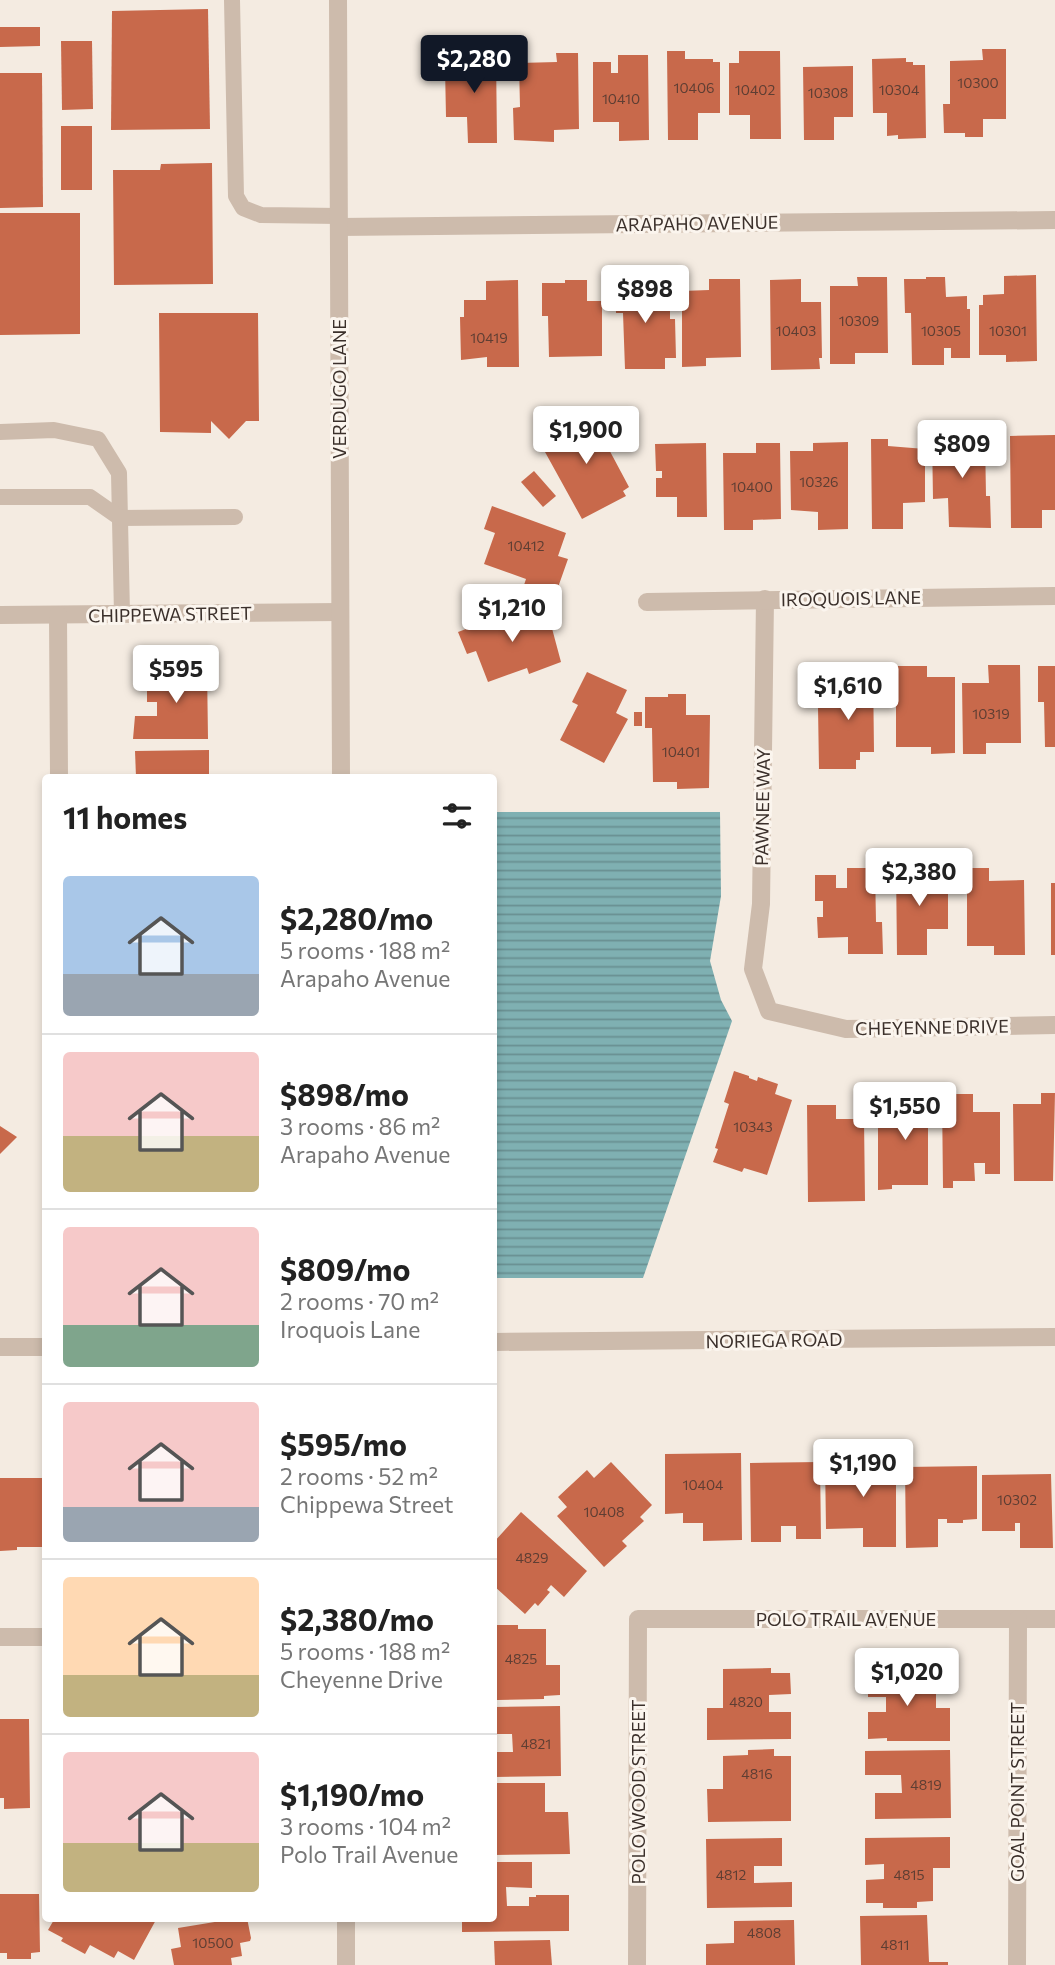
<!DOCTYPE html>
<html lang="en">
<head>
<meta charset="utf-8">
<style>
	body { margin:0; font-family:Commissioner,sans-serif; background:#f6f6f6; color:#222; height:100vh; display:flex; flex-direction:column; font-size:26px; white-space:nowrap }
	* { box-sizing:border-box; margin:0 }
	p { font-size:23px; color:#767676 }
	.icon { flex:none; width:38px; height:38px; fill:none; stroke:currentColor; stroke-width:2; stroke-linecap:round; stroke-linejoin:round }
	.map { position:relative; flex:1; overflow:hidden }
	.sheet { position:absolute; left:42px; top:774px; width:455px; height:1148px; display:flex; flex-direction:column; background:#fff; border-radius:7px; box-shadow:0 4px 10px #0003 }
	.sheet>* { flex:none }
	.price { position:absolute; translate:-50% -60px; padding:0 16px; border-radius:7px; background:#fff; color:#222; font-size:23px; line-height:46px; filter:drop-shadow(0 2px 4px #0008) }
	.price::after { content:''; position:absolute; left:50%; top:42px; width:21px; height:16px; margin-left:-10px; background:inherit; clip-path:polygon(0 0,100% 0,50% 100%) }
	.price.active { background:#111827; color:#fff }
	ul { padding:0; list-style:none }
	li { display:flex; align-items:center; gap:21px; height:175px; padding:0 21px }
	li+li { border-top:2px solid #e0e0e0 }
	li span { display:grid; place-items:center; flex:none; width:196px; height:140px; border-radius:7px; color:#555 }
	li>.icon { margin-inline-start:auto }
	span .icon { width:84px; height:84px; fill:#fffc; stroke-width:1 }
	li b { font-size:30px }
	h2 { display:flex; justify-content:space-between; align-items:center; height:84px; padding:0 21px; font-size:30px }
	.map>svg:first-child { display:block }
	.water { fill:url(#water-rules) }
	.building { fill:#c8694b }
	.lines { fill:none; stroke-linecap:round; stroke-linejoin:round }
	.service { stroke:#cdbbac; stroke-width:16 }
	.minor { stroke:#cdbbac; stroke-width:18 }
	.tertiary { stroke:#cdbbac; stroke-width:18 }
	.labels { text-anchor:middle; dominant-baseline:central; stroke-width:6; stroke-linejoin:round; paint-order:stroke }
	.number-label { font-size:14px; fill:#5e3e33 }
	.street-label { font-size:18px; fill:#3b302b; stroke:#fbf5ee }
</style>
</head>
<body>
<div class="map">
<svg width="1055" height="1965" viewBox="0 0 1055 1965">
	<defs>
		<pattern id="water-rules" width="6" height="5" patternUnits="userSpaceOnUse" patternTransform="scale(1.75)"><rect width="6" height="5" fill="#7fb0b2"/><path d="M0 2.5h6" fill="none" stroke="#699091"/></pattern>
	</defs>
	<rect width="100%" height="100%" fill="#f4ebe1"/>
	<path class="water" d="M494 812H720L721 896 710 961 721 1000 732 1021 643 1278H494Z"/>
	<g class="building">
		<path d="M208 9 210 129 111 130 112 11Z"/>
		<path d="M0 27H40V46L0 47Z"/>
		<path d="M61 41H92L93 109 62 110Z"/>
		<path d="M982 49H1006V119H983V137H965V133H944L943 104H950V61L983 60Z"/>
		<path d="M667 51H685V59H713V62H720V113H698V140H668Z"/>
		<path d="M739 51H780L781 139H750V115H729V63H739Z"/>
		<path d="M556 53H578L579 129 554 130V142L514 140 513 108 520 107 519 63 557 62Z"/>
		<path d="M496 54 497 143H468L467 117H446L445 67H454V55Z"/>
		<path d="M618 55H648L649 140 619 141V122H593V62H611V73H618Z"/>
		<path d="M906 58V62H913V65H925L926 138 898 139V135L887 136V113H873L872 59Z"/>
		<path d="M853 66V117H834V140H804L803 67Z"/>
		<path d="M0 73H42L43 207 0 208Z"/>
		<rect x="61" y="126" width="31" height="64"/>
		<path d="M212 163 213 284 114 285 113 170H160L161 164Z"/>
		<path d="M0 213H80V334L0 335Z"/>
		<path d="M1036 275 1037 361 1006 362V355H979V305H983V295L1004 294V276Z"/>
		<path d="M857 277H887L888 353H855V364H830V286H858Z"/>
		<path d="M926 277H945L946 297 967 296V309H970V358H951V348H944V365H912L911 313H905L904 279H926Z"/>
		<path d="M615 278H647V281H658V310H670V319H675L676 358H665V369H625L623 313H616Z"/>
		<path d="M709 279H740L741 357 706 358V366L682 367V291L709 290Z"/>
		<path d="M801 279V302H821L822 358H819L820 369 771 370 770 280Z"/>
		<path d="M518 280 519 367H487V357L461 360 460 317H464V300H486V281Z"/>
		<path d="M565 280H587V301H602V356L549 357 548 316H542V283H565Z"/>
		<path d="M159 313H258L259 421H246L229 439 211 421V433L160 432Z"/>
		<path d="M589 412 629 487 623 491 626 496 582 519 545 452 556 446 549 434Z"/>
		<path d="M946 434V439L985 438 986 496H990L991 528 949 527 948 498 933 499 932 435Z"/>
		<path d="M1055 435V510H1042V528H1011L1010 436Z"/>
		<path d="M871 439H888V446L925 449V502L903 503V529H872Z"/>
		<path d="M848 442V529L818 530V512L791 510 790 451H813V443Z"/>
		<path d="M706 443 707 517H677V497H656V478H662V471H656L655 444Z"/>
		<path d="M756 443H780L781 519 753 520V530H724L723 453H756Z"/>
		<path d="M534 471 556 496 543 507 521 482Z"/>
		<path d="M492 506 566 533 558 556 568 559 556 593 551 591 550 594 524 585 526 579 484 564 495 533 484 529Z"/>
		<path d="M530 605 537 626 550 621 561 662 529 674 527 668 488 682 476 651 467 654 458 632Z"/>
		<path d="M988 665H1020L1021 743H986V754H963L962 683H989Z"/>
		<path d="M896 666H927V677H955V753L931 754V747H896Z"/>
		<path d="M1038 666H1055V747H1045L1044 702H1038Z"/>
		<path d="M207 667 208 739H133L135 716H157V702H147V684H153L152 668Z"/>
		<path d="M873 668 874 752H860V760H856V769H819L818 707H829V699H842V669Z"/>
		<path d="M587 672 627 690 616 713 628 719 604 763 560 740 578 705 572 702Z"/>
		<path d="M668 694H686V715H710L709 788 677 789V782H653L652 728H645V697H668Z"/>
		<rect x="634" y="712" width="8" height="14"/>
		<path d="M209 750V777H136L135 751Z"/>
		<path d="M896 867H936V879L948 878V929H927V955H897Z"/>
		<path d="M847 868H875L876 922H882L883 954H848V937L818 938 817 917H823V901H815V875H836V888H847Z"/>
		<path d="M967 868H989V881L1024 880 1025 955H994V946H967Z"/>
		<rect x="1051" y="883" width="4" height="72"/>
		<path d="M734 1071 749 1076V1078L757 1081 758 1077 778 1084 775 1094 792 1100 767 1175 744 1168 742 1172 713 1162 718 1149 715 1148 729 1104 724 1102Z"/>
		<path d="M1041 1093H1055L1053 1181H1014L1013 1104H1041Z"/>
		<path d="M942 1094H973V1112H1000V1174H985V1163H974L975 1181H953V1188H943Z"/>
		<path d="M904 1095H933V1127H928V1185H892V1189L878 1190V1118L893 1117V1097H904Z"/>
		<path d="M807 1105H836V1119H864L865 1201 808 1202Z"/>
		<path d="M0 1126 17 1137 0 1154Z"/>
		<path d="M741 1453 742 1540 703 1541V1523H683V1513L665 1514V1454Z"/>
		<path d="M896 1459V1547H863V1528L826 1529 825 1460Z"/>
		<path d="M611 1462 652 1505 640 1517 644 1521 622 1541 627 1546 604 1567 557 1516 567 1507 558 1497 587 1470 594 1478Z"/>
		<path d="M820 1462 821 1539H796V1526H781V1542H751L750 1463Z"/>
		<path d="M977 1466V1519L963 1520V1523H947V1519H938V1547L906 1548 905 1467Z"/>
		<path d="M1051 1474 1053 1548H1020V1523H1015V1531H982V1475Z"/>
		<path d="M0 1478H46V1545L43 1547H17V1550L0 1551Z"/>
		<path d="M521 1512 587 1571 564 1597 551 1585 547 1590 550 1592 538 1606 535 1603 525 1614 494 1586V1542Z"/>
		<path d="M496 1625H518V1629H546V1665H560V1695L544 1696V1699L497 1700 496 1696H494V1669H497L496 1651H494V1628H496Z"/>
		<path d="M908 1667V1674L936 1673V1708H950V1741H887V1738L868 1739V1712H886V1697H868V1673H886V1668Z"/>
		<path d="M771 1668V1673H790L791 1694 769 1695V1712H791V1739L707 1740V1708H723V1669Z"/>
		<path d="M560 1706 561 1776 494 1777V1752H513L512 1734H494V1707Z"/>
		<path d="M0 1719H29L30 1808 4 1809V1798H0Z"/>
		<path d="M774 1749V1756H791V1821L708 1822 707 1789H723V1756L748 1755V1750Z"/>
		<path d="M950 1750 951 1818 875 1819V1793H902L901 1775H865V1751Z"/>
		<path d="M494 1783H545V1812H568L570 1854 494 1855Z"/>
		<path d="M950 1837V1868H933V1901L917 1902V1908H883V1903H866V1880L884 1879V1864L865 1865V1838Z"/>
		<path d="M782 1838V1866H754V1883L792 1882V1907L707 1908 706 1839Z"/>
		<path d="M494 1862H532V1888L506 1887 507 1906H529V1897H536V1895H569V1931L462 1932V1918H494Z"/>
		<path d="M0 1894H39L40 1952 31 1953V1959H7V1953H0Z"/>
		<path d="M927 1915 929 1962H948V1965H861L860 1916Z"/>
		<path d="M55 1918H157L134 1960 118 1951 114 1958 90 1945 85 1954 61 1941 63 1938 48 1930Z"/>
		<path d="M239 1918H247L251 1938 250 1941 240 1943 242 1956 231 1958 232 1965H174L171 1949 181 1947 178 1928Z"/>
		<path d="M794 1920 795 1965H706V1944L734 1943V1921Z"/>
		<path d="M550 1940 552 1965H495L494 1941Z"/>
	</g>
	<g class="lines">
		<g class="service">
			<path d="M232 0 236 196 243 208 261 215 339 216"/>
			<path d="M0 432 54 430 98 439 119 473 122 614"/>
			<path d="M0 497H90L120 518 235 517"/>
		</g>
		<g class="minor">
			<path d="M339 227 1055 220"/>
			<path d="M765 599 761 904 753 969 769 1011 846 1029 1055 1025"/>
			<path d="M647 602 1055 596"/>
			<path d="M0 615 340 612"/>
			<path d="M58 615 59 777"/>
			<path d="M0 1637H46"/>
			<path d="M637 1965 638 1619H1055"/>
			<path d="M1017 1965 1018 1619"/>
		</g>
		<g class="tertiary">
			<path d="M338 0 341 777"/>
			<path d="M494 1342 1055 1337"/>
			<path d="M0 1347H46"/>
			<path d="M346 1918V1965"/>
		</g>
	</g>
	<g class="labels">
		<g class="number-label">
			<text x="978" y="82">10300</text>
			<text x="694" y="87">10406</text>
			<text x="755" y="89">10402</text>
			<text x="899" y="89">10304</text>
			<text x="828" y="92">10308</text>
			<text x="621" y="98">10410</text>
			<text x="859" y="320">10309</text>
			<text x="796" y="330">10403</text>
			<text x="941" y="330">10305</text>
			<text x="1008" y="330">10301</text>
			<text x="489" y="337">10419</text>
			<text x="819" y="481">10326</text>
			<text x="752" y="486">10400</text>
			<text x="526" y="545">10412</text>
			<text x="991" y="713">10319</text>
			<text x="681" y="751">10401</text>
			<text x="753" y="1126">10343</text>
			<text x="703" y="1484">10404</text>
			<text x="1017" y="1499">10302</text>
			<text x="604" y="1511">10408</text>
			<text x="532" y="1557">4829</text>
			<text x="521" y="1658">4825</text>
			<text x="746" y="1701">4820</text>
			<text x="536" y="1743">4821</text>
			<text x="757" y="1773">4816</text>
			<text x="926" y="1784">4819</text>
			<text x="731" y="1874">4812</text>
			<text x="909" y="1874">4815</text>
			<text x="764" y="1932">4808</text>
			<text x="213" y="1942">10500</text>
			<text x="895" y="1944">4811</text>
		</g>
		<g class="street-label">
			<text transform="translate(697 223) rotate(-1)">ARAPAHO AVENUE</text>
			<text transform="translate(339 389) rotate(-90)">VERDUGO LANE</text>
			<text transform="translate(851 598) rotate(-1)">IROQUOIS LANE</text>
			<text transform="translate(170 614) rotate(-1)">CHIPPEWA STREET</text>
			<text transform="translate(762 807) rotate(-89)">PAWNEE WAY</text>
			<text transform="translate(932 1027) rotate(-1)">CHEYENNE DRIVE</text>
			<text transform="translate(774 1340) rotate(-1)">NORIEGA ROAD</text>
			<text x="846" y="1619">POLO TRAIL AVENUE</text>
			<text transform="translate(638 1792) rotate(-90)">POLO WOOD STREET</text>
			<text transform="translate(1017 1792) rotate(-90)">GOAL POINT STREET</text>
		</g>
	</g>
</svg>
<b class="price active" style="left:474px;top:95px">$2,280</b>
<b class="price" style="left:645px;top:325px">$898</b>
<b class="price" style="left:586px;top:466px">$1,900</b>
<b class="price" style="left:962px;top:480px">$809</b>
<b class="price" style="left:512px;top:644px">$1,210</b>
<b class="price" style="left:176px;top:705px">$595</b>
<b class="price" style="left:848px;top:722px">$1,610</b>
<b class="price" style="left:919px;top:908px">$2,380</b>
<b class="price" style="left:905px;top:1142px">$1,550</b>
<b class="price" style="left:863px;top:1499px">$1,190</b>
<b class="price" style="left:907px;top:1708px">$1,020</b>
<section class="sheet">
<h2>11 homes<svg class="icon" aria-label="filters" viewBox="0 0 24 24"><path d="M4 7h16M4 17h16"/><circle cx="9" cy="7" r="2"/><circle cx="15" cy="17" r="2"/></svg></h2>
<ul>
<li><span style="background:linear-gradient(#a9c7e8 70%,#9aa5b1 0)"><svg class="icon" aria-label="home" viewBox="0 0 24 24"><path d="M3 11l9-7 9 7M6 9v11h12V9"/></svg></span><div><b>$2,280/mo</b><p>5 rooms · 188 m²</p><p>Arapaho Avenue</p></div></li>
<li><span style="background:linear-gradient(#f6c9c9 60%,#c2b280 0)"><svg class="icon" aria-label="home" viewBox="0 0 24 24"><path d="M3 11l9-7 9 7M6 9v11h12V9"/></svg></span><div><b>$898/mo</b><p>3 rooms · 86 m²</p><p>Arapaho Avenue</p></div></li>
<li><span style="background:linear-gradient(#f6c9c9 70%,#7fa58c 0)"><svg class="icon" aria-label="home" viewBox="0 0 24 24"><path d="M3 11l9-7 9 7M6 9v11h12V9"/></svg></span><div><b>$809/mo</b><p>2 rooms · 70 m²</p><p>Iroquois Lane</p></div></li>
<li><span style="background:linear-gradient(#f6c9c9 75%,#9aa5b1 0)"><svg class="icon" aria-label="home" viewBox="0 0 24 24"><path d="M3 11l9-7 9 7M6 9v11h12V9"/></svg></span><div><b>$595/mo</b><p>2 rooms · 52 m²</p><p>Chippewa Street</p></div></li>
<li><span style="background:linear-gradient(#ffd9b3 70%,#c2b280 0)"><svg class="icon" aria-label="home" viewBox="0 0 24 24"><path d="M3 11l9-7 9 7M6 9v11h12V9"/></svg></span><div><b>$2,380/mo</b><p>5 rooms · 188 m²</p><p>Cheyenne Drive</p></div></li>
<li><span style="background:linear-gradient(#f6c9c9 65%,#c2b280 0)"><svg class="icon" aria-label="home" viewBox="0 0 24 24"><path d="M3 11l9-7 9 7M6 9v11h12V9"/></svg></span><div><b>$1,190/mo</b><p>3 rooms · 104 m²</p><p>Polo Trail Avenue</p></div></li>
</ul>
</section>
</div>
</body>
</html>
